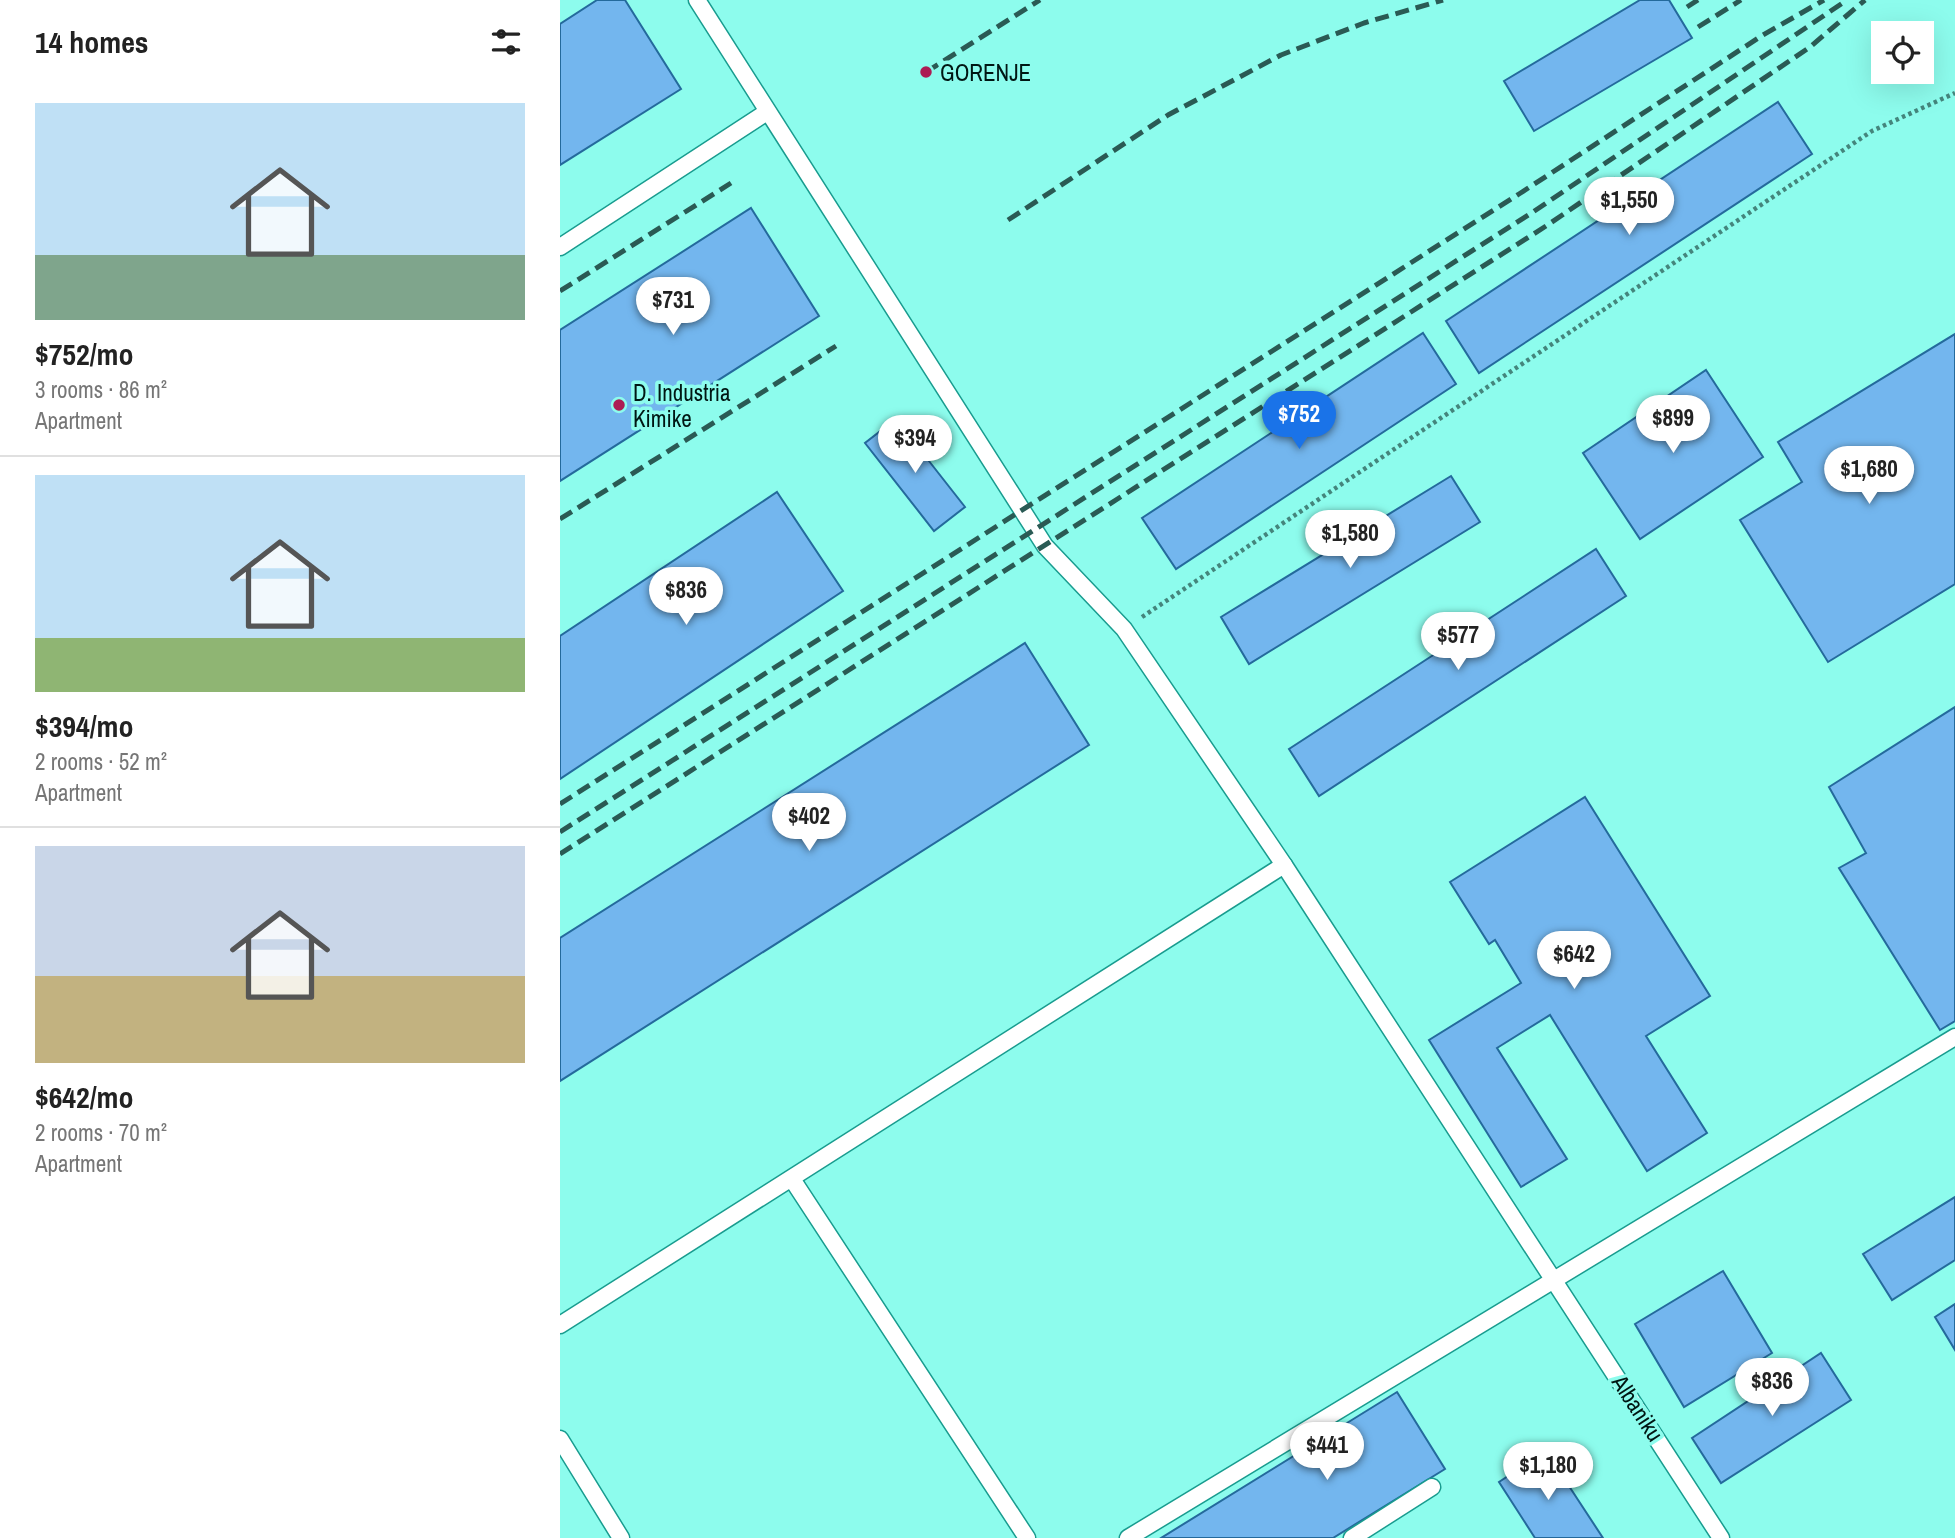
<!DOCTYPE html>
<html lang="en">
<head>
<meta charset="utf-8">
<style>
	body { margin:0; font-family:"Archivo Narrow",sans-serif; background:#f2f2f2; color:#222; height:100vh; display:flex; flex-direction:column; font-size:26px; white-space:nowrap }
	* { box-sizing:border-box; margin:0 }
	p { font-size:23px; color:#767676 }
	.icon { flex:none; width:38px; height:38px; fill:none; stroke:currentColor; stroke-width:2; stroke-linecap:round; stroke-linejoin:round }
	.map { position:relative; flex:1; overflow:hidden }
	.details { display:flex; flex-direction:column; background:#fff; width:560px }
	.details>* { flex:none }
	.fabs { position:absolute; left:1311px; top:21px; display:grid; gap:14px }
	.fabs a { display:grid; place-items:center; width:63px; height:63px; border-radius:0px; background:#fff; box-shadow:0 7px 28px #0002; font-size:35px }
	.price { position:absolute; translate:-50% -60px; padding:0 16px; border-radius:24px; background:#fff; color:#222; font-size:23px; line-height:46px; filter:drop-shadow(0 2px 4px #0008) }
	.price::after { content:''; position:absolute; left:50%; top:42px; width:21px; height:16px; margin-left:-10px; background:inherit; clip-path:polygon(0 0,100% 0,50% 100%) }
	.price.on { background:#1a73e8; color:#fff }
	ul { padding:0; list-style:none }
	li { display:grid; align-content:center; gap:14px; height:371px; padding:0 35px }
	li+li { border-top:2px solid #e0e0e0 }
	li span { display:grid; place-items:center; height:217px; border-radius:0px; color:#555 }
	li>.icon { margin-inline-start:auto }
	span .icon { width:126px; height:126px; fill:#fffc; stroke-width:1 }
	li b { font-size:30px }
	h2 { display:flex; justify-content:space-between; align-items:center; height:84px; padding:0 35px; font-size:30px }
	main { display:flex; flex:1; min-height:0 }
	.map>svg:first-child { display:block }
	.building { fill:#73b6ee; stroke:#246a9c; stroke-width:2 }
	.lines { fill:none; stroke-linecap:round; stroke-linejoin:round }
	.lane-casing { stroke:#199c8f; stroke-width:19 }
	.path { stroke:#44857c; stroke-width:4.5; stroke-dasharray:3.5 3.5; stroke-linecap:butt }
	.lane { stroke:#fff; stroke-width:16 }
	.rail { stroke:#2a5a54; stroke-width:5; stroke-dasharray:14 7; stroke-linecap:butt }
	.poi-dot { fill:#ac1c54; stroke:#8dfced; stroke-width:2.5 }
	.labels { text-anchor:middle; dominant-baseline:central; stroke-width:7; stroke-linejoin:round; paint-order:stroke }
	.poi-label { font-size:23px; fill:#001613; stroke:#8dfced; text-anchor:start }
	.street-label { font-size:23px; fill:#001613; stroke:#8dfced }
</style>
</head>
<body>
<main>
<section class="details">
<h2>14 homes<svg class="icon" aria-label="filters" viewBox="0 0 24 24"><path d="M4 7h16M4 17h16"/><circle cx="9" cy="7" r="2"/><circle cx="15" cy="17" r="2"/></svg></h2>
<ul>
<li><span style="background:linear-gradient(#bfe0f5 70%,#7fa58c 0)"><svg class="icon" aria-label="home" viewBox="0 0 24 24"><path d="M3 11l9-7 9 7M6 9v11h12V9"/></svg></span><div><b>$752/mo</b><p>3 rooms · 86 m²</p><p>Apartment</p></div></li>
<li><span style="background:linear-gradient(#bfe0f5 75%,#8fb573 0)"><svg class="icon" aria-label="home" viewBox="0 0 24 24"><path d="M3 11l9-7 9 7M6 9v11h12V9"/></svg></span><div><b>$394/mo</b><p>2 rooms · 52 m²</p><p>Apartment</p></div></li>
<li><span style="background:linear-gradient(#c9d6e8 60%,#c2b280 0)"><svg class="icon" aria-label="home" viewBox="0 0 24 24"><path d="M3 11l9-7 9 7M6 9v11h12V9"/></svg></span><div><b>$642/mo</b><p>2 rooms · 70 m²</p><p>Apartment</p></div></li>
</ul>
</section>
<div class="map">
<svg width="1395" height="1538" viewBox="0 0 1395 1538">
	<rect width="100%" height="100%" fill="#8dfced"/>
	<g class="building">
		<path d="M37 0H65L121 89 0 165V24Z"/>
		<path d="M1080 0H1109L1132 38 974 131 944 81Z"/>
		<path d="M1218 102 1252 154 919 373 886 321Z"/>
		<path d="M191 208 259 316 0 481V330Z"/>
		<path d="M863 333 896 384 616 569 582 518Z"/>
		<path d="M1395 334V584L1268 662 1180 520 1242 482 1218 442Z"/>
		<path d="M1146 370 1203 457 1080 539 1023 453Z"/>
		<path d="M336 419 405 507 374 531 305 443Z"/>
		<path d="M891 476 920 522 689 664 661 617Z"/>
		<path d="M217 492 283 591 0 779V636Z"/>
		<path d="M1036 549 1066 596 759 796 729 749Z"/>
		<path d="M465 643 529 745 0 1081V938Z"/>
		<path d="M1395 707V1021L1380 1030 1279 868 1306 853 1269 787Z"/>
		<path d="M1025 797 1150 996 1086 1036 1147 1133 1087 1171 990 1015 937 1048 1007 1159 961 1187 869 1040 961 983 935 940 929 944 890 882Z"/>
		<path d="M1395 1197V1260L1332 1300 1303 1254Z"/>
		<path d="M1163 1271 1212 1353 1124 1407 1075 1324Z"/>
		<path d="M1395 1304V1350L1375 1317Z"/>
		<path d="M1261 1353 1291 1400 1161 1483 1132 1438Z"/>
		<path d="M837 1392 885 1469 773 1538H601Z"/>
		<path d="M986 1451 1043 1538H975L939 1482Z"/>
	</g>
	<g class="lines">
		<g class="lane-casing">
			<g id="lane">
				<path d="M0 247 207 112"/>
				<path d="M724 865 1161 1538"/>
				<path d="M232 1179 467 1538"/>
				<path d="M0 1325 724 865 564 629 485 546 137 0"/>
				<path d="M0 1439 61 1538"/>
				<path d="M568 1538 1395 1037"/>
				<path d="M792 1538 872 1487"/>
			</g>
		</g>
		<path class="path" d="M582 617 1312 131 1395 93"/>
		<use href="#lane" class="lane"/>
		<g class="rail">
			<path d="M1127 7 1138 0"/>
			<path d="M1138 27 1181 0"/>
			<path d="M366 72 480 0"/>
			<path d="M448 220 608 115 721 55 804 23 883 0"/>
			<path d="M0 291 171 183"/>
			<path d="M0 519 276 346"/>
			<path d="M0 804 959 194 1203 35 1264 0"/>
			<path d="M0 832 973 212 1287 0"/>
			<path d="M0 854 986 226 1250 47 1305 0"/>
		</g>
	</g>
	<g class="poi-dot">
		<circle cx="366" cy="72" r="7"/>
		<circle cx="59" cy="405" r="7"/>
	</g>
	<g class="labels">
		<g class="poi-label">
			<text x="380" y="72">GORENJE</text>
			<text x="73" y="392">D. Industria<tspan x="73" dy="26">Kimike</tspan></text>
		</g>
		<g class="street-label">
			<text transform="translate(1078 1408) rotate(57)">Albaniku</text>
		</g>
	</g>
</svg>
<div class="fabs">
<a><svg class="icon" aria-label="locate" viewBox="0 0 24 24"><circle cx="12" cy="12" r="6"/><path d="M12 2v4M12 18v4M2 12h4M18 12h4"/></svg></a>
</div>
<b class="price" style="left:1069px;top:237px">$1,550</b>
<b class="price" style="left:113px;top:337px">$731</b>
<b class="price on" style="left:739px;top:451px">$752</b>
<b class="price" style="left:1113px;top:455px">$899</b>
<b class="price" style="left:355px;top:475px">$394</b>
<b class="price" style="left:1309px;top:506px">$1,680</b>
<b class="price" style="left:790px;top:570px">$1,580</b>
<b class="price" style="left:126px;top:627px">$836</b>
<b class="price" style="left:898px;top:672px">$577</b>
<b class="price" style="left:249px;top:853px">$402</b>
<b class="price" style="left:1014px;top:991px">$642</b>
<b class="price" style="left:1212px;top:1418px">$836</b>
<b class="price" style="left:767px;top:1482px">$441</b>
<b class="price" style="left:988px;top:1502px">$1,180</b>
</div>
</main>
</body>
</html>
